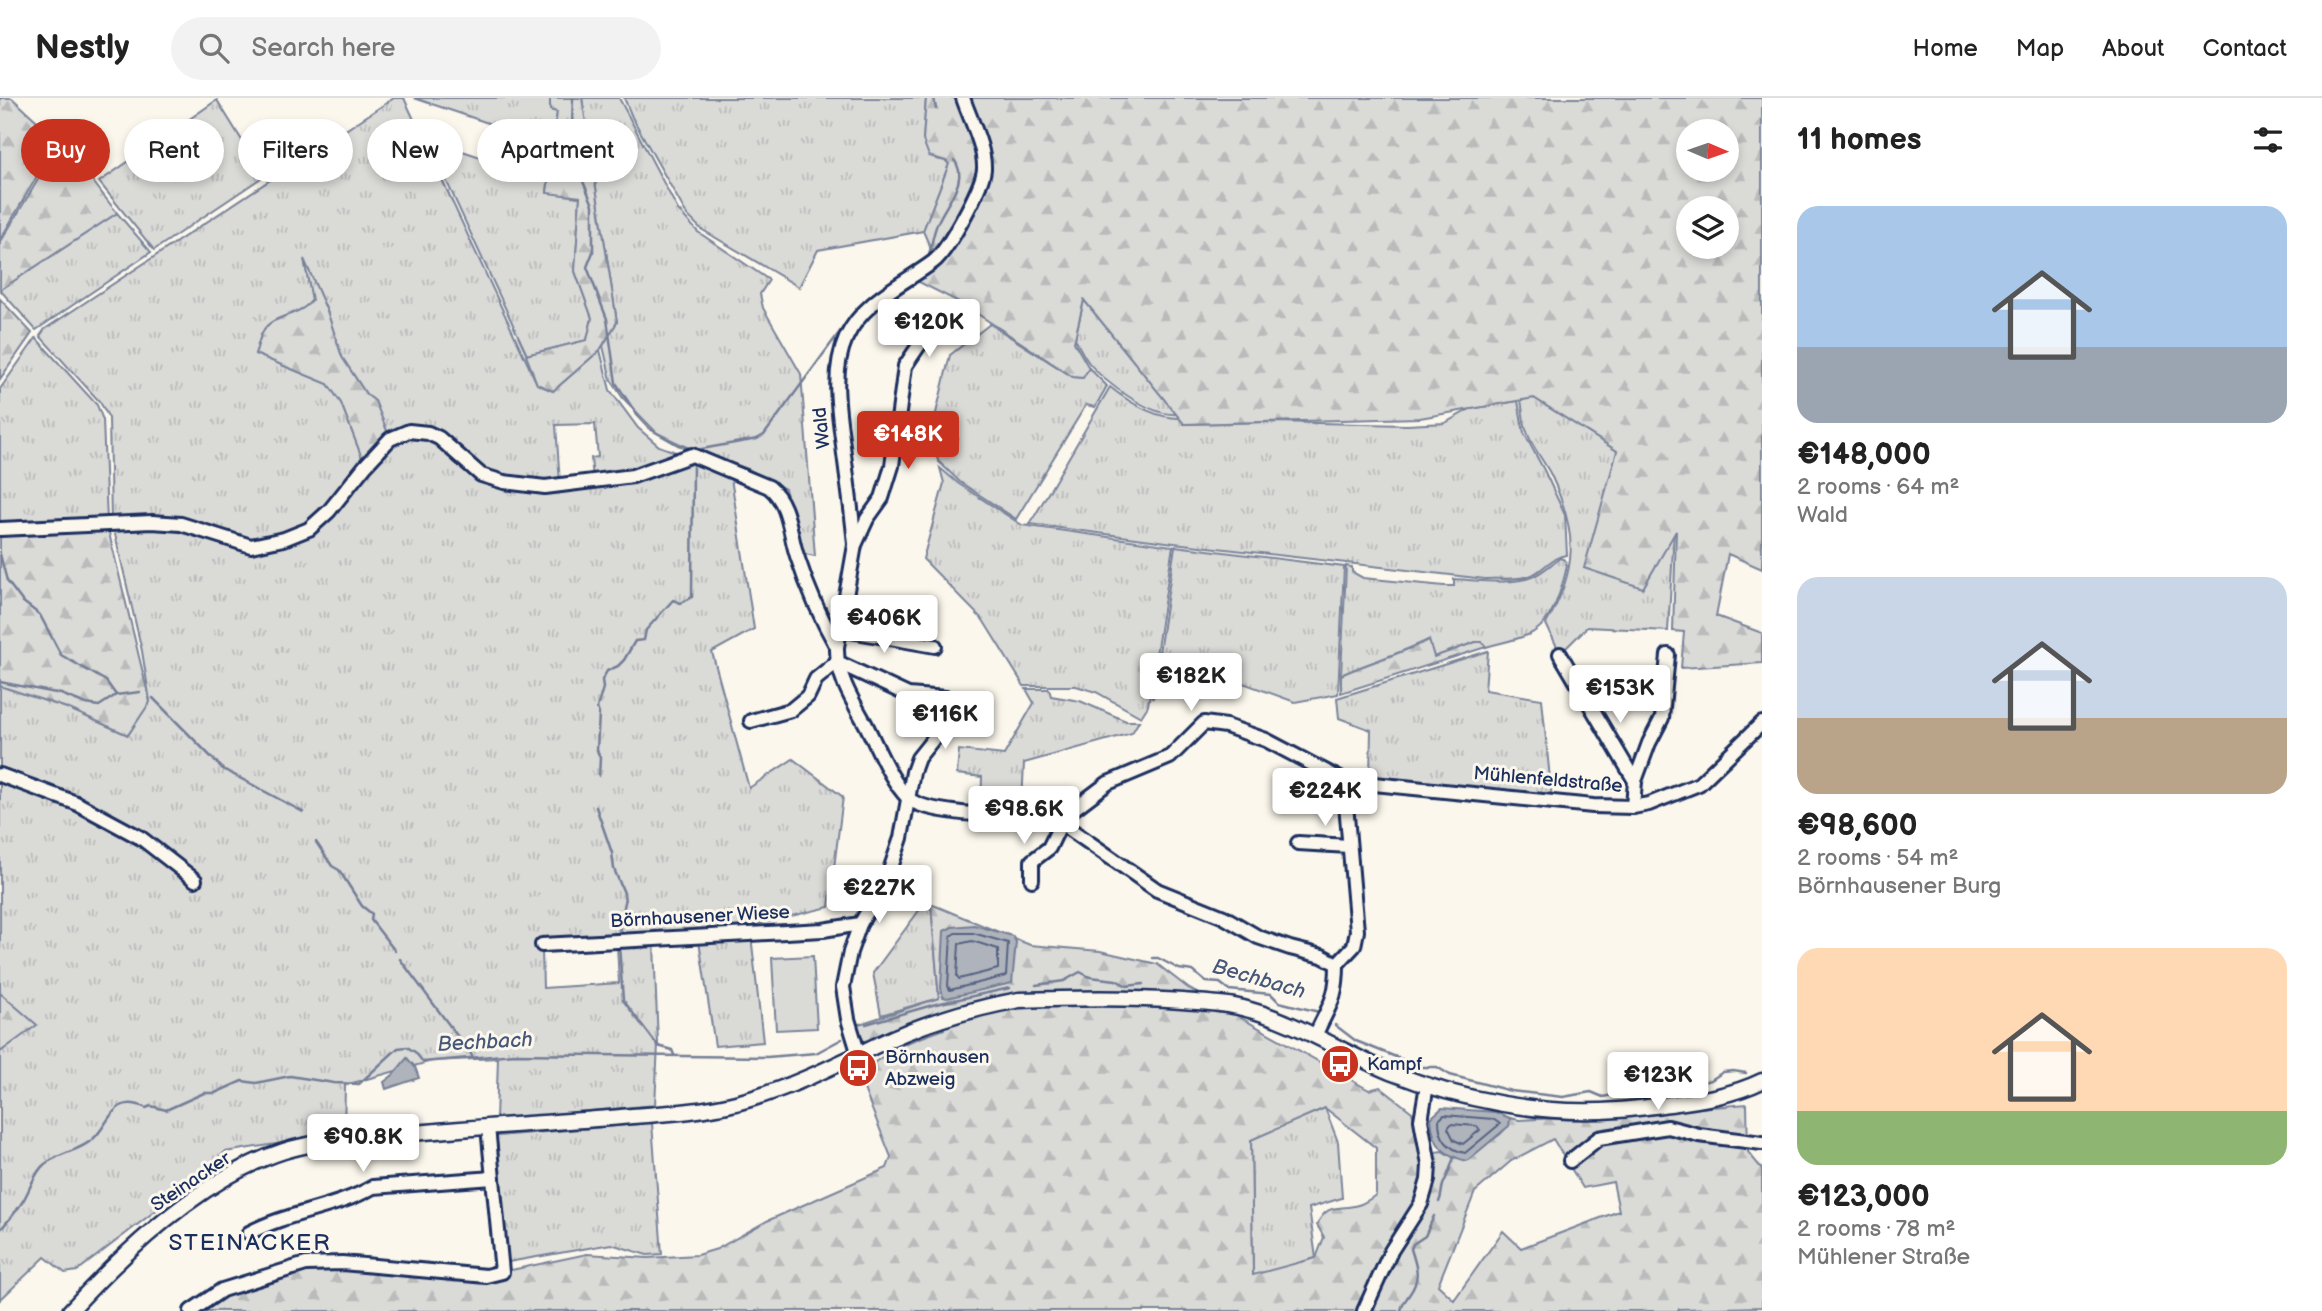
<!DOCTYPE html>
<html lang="en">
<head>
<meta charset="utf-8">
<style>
	body { margin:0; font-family:"Balsamiq Sans",sans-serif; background:#f2f2f2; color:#222; height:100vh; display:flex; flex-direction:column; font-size:26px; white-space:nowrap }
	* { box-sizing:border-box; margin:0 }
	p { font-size:23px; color:#767676 }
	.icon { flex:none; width:38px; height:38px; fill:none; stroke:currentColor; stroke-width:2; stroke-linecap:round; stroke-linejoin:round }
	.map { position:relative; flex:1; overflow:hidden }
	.details { display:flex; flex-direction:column; background:#fff; width:560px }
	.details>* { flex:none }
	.top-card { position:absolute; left:21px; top:21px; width:665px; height:63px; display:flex; gap:14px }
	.needle { width:46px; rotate:92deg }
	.buttons { position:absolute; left:1676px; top:21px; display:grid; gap:14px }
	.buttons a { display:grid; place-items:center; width:63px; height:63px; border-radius:50%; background:#fff; box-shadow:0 4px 10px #0003; font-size:35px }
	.price { position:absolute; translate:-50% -60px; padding:0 16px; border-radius:7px; background:#fff; color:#222; font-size:23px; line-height:46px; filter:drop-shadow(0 2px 4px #0008) }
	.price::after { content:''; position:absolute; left:50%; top:42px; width:21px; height:16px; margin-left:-10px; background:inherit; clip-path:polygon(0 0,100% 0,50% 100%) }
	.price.on { background:#c8321e; color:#fff }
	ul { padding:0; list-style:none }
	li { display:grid; align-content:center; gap:14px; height:371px; padding:0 35px }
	li span { display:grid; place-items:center; height:217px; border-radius:21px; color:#555 }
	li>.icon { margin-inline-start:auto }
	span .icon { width:126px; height:126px; fill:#fffc; stroke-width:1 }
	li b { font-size:30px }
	h2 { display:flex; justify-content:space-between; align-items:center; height:84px; padding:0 35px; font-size:30px }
	.pill { padding:0 24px; border-radius:32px; background:#fff; box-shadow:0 4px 10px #0003; font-size:24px; line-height:63px }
	.pill.on { background:#c8321e; color:#fff }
	header { display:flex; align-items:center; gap:42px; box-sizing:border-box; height:98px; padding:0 35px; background:#fff; border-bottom:2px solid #e0e0e0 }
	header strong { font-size:33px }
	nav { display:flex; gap:38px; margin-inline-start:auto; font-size:24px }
	.search { width:490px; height:63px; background:#f2f2f2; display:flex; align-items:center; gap:18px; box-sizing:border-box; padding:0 24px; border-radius:38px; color:#767676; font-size:26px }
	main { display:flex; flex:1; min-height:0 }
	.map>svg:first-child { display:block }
	.grass { fill:url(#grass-tufts); stroke:#7a849a; stroke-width:2; fill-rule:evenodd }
	.forest { fill:url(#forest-firs); stroke:#7a849a; stroke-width:2; fill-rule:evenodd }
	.garden { fill:#dadad7; stroke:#7a849a; stroke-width:2 }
	.water { fill:#afb3bb; stroke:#747e96; stroke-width:2 }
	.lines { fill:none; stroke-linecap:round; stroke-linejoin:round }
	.shore { stroke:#566483; stroke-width:2 }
	.stream { stroke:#747e96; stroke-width:2.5 }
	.minor-casing { stroke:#1b2f5e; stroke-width:18 }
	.major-casing { stroke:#1b2f5e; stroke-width:19 }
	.minor { stroke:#fbf7ec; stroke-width:12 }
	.major { stroke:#fbf7ec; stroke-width:14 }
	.labels { text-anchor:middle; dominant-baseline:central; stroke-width:6; stroke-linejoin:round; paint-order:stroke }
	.street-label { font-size:19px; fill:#1b2f5e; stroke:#fbf7ec }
	.poi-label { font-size:19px; fill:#1b2f5e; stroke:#fbf7ec; text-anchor:start }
	.water-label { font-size:21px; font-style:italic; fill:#47577a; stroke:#fbf7ec }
	.quarter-label { font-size:23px; letter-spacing:2px; fill:#1b2f5e; stroke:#fbf7ec }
</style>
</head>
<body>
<header>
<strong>Nestly</strong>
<div class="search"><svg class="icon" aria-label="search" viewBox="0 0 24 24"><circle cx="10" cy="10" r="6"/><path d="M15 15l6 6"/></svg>Search here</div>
<nav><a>Home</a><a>Map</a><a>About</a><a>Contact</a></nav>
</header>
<main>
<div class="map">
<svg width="1762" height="1213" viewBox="0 0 1762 1213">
	<defs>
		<pattern id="grass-tufts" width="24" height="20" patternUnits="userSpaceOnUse" patternTransform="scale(1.75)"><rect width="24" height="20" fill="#dadad7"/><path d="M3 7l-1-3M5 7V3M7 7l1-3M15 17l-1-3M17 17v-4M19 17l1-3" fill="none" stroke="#babbbb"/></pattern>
		<pattern id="forest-firs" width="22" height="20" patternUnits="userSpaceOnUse" patternTransform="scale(1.75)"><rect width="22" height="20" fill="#dadad7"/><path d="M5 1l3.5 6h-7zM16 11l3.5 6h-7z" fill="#babbbb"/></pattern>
	</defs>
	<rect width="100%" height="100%" fill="#fbf7ec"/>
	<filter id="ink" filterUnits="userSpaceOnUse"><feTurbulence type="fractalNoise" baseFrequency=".0143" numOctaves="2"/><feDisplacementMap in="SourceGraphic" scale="14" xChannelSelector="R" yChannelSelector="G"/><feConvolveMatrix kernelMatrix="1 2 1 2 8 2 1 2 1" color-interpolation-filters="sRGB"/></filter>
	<g filter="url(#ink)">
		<g class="grass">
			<path d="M394 0H404L537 286 553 293 600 252 610 292 638 330 659 348 684 357 632 375 593 381 591 360 598 359 595 326 556 327 560 385 543 387 482 374 440 337 389 338 375 303 366 296 342 259 327 213 305 165 312 202C300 219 272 216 263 233 259 240 258 249 255 256L328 286 341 305 364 365 308 429 251 446 181 423 111 424 109 320 100 304 40 238 45 231Z"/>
			<path d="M414 0H550V12L557 14 547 94 580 99 575 173 592 220 587 242 527 257 427 41 492 63 503 30Z"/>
			<path d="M582 0H619L678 112 698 134 769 182 760 196 763 210 801 276 815 458 804 456 785 391 748 371 693 352 657 335 623 300 611 282 603 248 617 224Z"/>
			<path d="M624 0H926L923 42 936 61 946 63 949 66 923 133 818 152 799 189 701 131 687 117 632 19Z"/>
			<path d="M217 2 264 78 154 152 99 84Z"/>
			<path d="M117 115 151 154 36 232 0 192Z"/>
			<path d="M1084 202 1177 316C1151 319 1104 284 1089 265 1083 257 1079 248 1075 241Z"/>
			<path d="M990 226 1073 279 1082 280 1089 270 1107 288 1095 309 1086 307 1016 421 960 384 938 363 931 336 950 257Z"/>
			<path d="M36 240 97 307 103 322 107 424 0 429V291Z"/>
			<path d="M1110 289C1130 305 1154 320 1180 320L1185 326 1273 324 1407 327 1445 325 1470 311 1518 303 1524 335 1544 372 1565 417 1567 457C1553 458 1544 471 1532 477 1519 483 1499 480 1485 481L1174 445 1030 426Z"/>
			<path d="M1534 300 1617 353 1643 490 1674 435 1668 533 1587 529 1562 554 1557 549 1546 526C1578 471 1578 435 1551 377 1544 363 1532 349 1527 334 1523 325 1523 313 1521 302Z"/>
			<path d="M420 339 434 342 480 381 542 393 607 388 640 382 689 363 731 380 754 531 712 554 749 690 793 661 843 699 829 809 750 828 763 944 715 948 699 843 654 846 658 946 655 1007 496 1022 498 960 432 963 345 987 344 1035 225 1054 189 1087 77 1173 65 1175 45 1159 0 1202V954L36 927 0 895V588L67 610 128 637 150 603 142 553 114 432C133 431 153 428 172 429 215 431 261 456 303 440 342 425 365 353 404 341 409 339 415 340 420 339ZM617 847 619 885 543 890 542 852Z"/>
			<path d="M940 370 959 386 1022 427 1173 448 1148 608 1141 619 1096 594 1076 588H1024L983 522 923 461 944 385Z"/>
			<path d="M1175 448 1344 469 1338 596 1295 604 1177 561 1152 601Z"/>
			<path d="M1560 460 1565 462 1567 468C1562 490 1553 525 1530 536 1516 542 1500 545 1486 549L1482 544H1476L1434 559 1428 542C1400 556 1369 564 1341 577L1346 468 1352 469V474L1363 480 1444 488H1454V481C1475 482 1512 487 1532 479 1542 475 1551 466 1560 460Z"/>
			<path d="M1488 553 1485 592 1542 601 1552 701 1429 688V684L1370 678 1371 632 1339 620 1337 600Z"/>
			<path d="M1026 591H1049L1051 598 1080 603 1126 623H1139L1132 635 1024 665 1022 705 981 710 982 679 957 676 959 652 1004 657 1034 605Z"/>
			<path d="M926 803 931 806 939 900 881 917 873 875Z"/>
			<path d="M1325 1010 1338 1044 1342 1100 1309 1110 1316 1160 1253 1178 1251 1041Z"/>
			<path d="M652 1025 662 1156 647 1157 611 1146 508 1164 493 1041 498 1038Z"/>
		</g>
		<g class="forest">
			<path d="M0 0H12L37 23 36 80 0 142Z"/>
			<path d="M550 0H582L617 224 600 252 553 293 537 286 526 257 587 242 592 220 575 173 580 99 547 95 557 14 550 12Z"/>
			<path d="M926 0H958L976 51 980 69 978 84 934 158 923 133 949 66 946 63 929 58 923 42Z"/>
			<path d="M967 0H1762V471L1728 456 1716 518 1762 535V565L1681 570 1684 534 1673 533 1676 433 1643 490 1584 470 1617 353 1534 300 1420 320 1184 326 1084 202 1074 244 1089 270 1083 280 1073 279 961 205 917 183 957 145 983 96 991 67ZM1689 33H1727V72H1689ZM1689 110H1727V149H1689Z"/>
			<path d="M39 69 73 70 88 77 117 115 0 192V145L39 80Z"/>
			<path d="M304 161 327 213 342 259 366 296 375 303 389 338 364 365 341 305 328 286 255 256C258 249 259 240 263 234 272 216 300 219 312 202Z"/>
			<path d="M0 201 32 235 0 281Z"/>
			<path d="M108 431 150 604 128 637 67 610 0 588V435Z"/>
			<path d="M1429 542 1434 559 1476 544H1482L1486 549 1341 595V577C1370 564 1400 556 1429 542Z"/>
			<path d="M931 806 1030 847 1100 853 1157 866 1188 890 1369 992 1380 989 1412 1014 1419 1043 1422 1070 1421 1088 1416 1107 1359 1213H191L222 1192 306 1166 502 1174 587 1156 648 1160 697 1157 717 1151 767 1123 887 1070 891 1059 858 976 898 948 944 931 941 918 881 942 863 943 853 928 939 900ZM1325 1010 1376 1050V1097C1371 1100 1366 1104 1361 1106 1340 1114 1328 1102 1317 1127L1324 1139 1316 1160 1253 1177 1251 1042Z"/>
			<path d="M0 895 37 927 0 954Z"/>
			<path d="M1747 1006 1748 1054 1762 1071V1209L1679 1211V1213H1368L1394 1158 1430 1099 1434 1080 1435 1054 1442 1053 1454 1060C1473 1051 1506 1042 1510 1020L1519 1022 1614 1017ZM1553 1041 1583 1090 1613 1084 1619 1113 1521 1150 1503 1133 1454 1202 1438 1187 1475 1094 1511 1063Z"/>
		</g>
		<path class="garden" d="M813 858 817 930 776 932 772 860Z"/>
		<g class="water">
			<path d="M974 827 1013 838 1016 844 1012 885 947 900 943 899 941 890 944 833 952 829Z"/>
			<path d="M407 960 415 969 419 980 386 991 384 984 393 977Z"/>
			<path d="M1442 1010 1495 1014 1510 1020 1509 1028 1467 1063C1442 1057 1433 1047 1431 1020Z"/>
		</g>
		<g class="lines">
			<g class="shore">
				<path d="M973 835 1008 845 1006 878 950 892 948 888 951 838 955 835Z"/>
				<path d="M972 843 998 851V871L959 881 957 878 959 846Z"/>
				<path d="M1444 1017 1493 1021 1500 1026 1465 1055C1447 1051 1439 1040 1439 1022Z"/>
				<path d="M1451 1026 1477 1028 1480 1032 1463 1046 1454 1042 1448 1030Z"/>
			</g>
			<g class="stream">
				<path d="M573 0 571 55 593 107V154L587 169 607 221 616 285 637 317 650 331 678 347 696 352 757 341 764 337 855 213"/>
				<path d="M934 0 936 11"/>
				<path d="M929 157C932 146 933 134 938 124 946 105 970 81 954 62"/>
				<path d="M0 456 7 483 22 503 40 517 61 557 106 583 116 597"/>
				<path d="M0 584 61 596 86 606 99 608 116 597 140 594"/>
				<path d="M153 600 223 671 303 714"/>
				<path d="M599 678 600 660 597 652 599 616 597 610 603 590 602 582 607 573 618 568 624 562 635 543 644 542 646 532 673 502 681 505 692 499 693 366"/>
				<path d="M596 709 612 755 614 771 624 795 625 804 618 839"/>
				<path d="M316 744 332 768 339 772 362 808 372 816 371 822 395 853"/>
				<path d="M619 847 623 902 658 948 672 952 674 957"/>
				<path d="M1153 860H1158L1179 871 1193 873 1206 884 1220 885 1229 892 1271 896 1279 904 1319 914"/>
				<path d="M400 861 473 959"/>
				<path d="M1036 887 1064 883 1080 874 1090 879 1116 882 1127 888 1143 886"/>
				<path d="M866 926 936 906 1010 890"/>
				<path d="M1335 927 1356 943 1421 969H1437L1450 977 1511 993 1563 999 1591 994 1603 999 1658 987 1674 991 1711 982 1723 974 1733 973 1746 975"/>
				<path d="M1439 1104C1442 1098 1441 1093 1443 1087 1448 1077 1451 1069 1454 1059"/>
				<path d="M0 1132C8 1123 17 1113 23 1103 30 1092 35 1073 45 1066 59 1055 80 1053 93 1041 110 1026 113 994 146 1010L151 1008 166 1012 204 995H215L242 983 256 985 290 978 334 985 359 986 398 950 407 949 415 954 423 964 515 956 767 959 816 955 842 941"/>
				<path d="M1401 1213C1402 1206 1405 1203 1409 1197 1421 1181 1417 1169 1411 1151L1413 1146 1425 1138 1434 1118"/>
			</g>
			<g class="minor-casing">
				<g id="minor">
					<path d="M930 231 905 268 892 368 882 400 867 421 855 447 837 549C836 576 852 602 865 625 877 648 890 682 908 700 926 718 1017 718 1045 720L1061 725 1157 792 1224 819 1258 839 1290 850 1322 858 1337 866C1337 902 1329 907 1315 938"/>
					<path d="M0 431 152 424 181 426 251 448 284 441 309 431 329 413 365 368 390 341 409 333 428 335 439 340 481 377 504 384 545 389 633 378 692 357 769 389C790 406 789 434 797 458 807 489 821 521 837 549"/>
					<path d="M855 446C852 416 848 386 844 356 840 319 830 276 846 240 863 203 902 187 933 164 947 154 983 88 984 71 985 49 970 21 963 0"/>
					<path d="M839 531 935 548"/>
					<path d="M1560 556 1635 683 1633 709"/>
					<path d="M751 623 791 612 808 598 816 581 837 564 908 597 946 600 942 630 918 660 913 674 901 740 887 781 860 826 850 854 843 889 848 921 859 957"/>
					<path d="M0 677 76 705 141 740 195 782"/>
					<path d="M1635 683 1649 645 1662 620 1668 557"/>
					<path d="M1298 745 1349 748"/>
					<path d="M1032 782V763L1049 750 1061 725 1071 713 1108 685 1170 659 1204 625 1226 628 1266 642 1344 683 1593 708 1633 709 1649 706 1699 686 1762 625"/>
					<path d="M542 847 823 832 860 826"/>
					<path d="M1337 866 1354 848 1357 833 1344 683"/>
					<path d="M1570 1063 1599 1040 1668 1029 1699 1037 1762 1045"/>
					<path d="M249 1135C288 1114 335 1111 373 1089L493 1080"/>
					<path d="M191 1213 222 1192 306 1166 342 1165 486 1178 502 1174 488 1029"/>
					<path d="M1364 1213 1391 1153 1421 1106 1428 1082 1429 1067 1421 1022 1427 987"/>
				</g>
			</g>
			<g class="major-casing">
				<path id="major" d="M70 1213C125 1153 205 1078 284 1053 315 1043 351 1042 383 1038 458 1030 534 1026 610 1020 651 1016 696 1015 736 1005 783 993 830 970 873 949 918 927 969 911 1019 902 1073 900 1128 899 1182 903 1205 905 1228 905 1250 912 1299 925 1343 955 1390 974 1460 1002 1542 1018 1618 1012 1635 1011 1653 1008 1670 1006 1702 1002 1733 997 1762 983"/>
			</g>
			<use href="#minor" class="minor"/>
			<use href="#major" class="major"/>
		</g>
	</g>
	<defs>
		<g id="bus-disc" transform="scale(2.0125)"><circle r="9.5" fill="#c8321e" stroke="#fbf7ec"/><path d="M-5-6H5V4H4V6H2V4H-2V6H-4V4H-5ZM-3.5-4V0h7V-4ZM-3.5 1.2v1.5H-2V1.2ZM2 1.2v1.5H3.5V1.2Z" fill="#fff"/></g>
	</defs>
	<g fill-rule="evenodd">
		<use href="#bus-disc" x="1340" y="966"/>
		<use href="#bus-disc" x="858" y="970"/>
	</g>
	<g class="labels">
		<g class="street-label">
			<text transform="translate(822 330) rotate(-96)">Wald</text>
			<text transform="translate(1548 682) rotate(5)">Mühlenfeldstraße</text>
			<text transform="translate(700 819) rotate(-3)">Börnhausener Wiese</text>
			<text transform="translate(191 1084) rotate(-34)">Steinacker</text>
		</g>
		<g class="poi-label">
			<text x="885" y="959">Börnhausen<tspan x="885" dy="22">Abzweig</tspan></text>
			<text x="1367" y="966">Kampf</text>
		</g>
		<g class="water-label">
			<text transform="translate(1259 881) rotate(16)">Bechbach</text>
			<text transform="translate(485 944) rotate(-3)">Bechbach</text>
		</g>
		<g class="quarter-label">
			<text x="250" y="1145">STEINACKER</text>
		</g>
	</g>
</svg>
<div class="buttons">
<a><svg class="needle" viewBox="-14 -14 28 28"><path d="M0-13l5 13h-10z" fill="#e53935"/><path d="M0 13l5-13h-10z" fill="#767676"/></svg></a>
<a><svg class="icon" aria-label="layers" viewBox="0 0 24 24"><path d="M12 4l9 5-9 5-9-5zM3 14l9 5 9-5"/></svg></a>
</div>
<b class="price" style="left:929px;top:261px">€120K</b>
<b class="price on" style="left:908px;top:373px">€148K</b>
<b class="price" style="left:884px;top:557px">€406K</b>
<b class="price" style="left:1191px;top:615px">€182K</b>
<b class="price" style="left:1620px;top:627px">€153K</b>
<b class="price" style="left:945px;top:653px">€116K</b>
<b class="price" style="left:1325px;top:730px">€224K</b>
<b class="price" style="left:1024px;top:748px">€98.6K</b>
<b class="price" style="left:879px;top:827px">€227K</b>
<b class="price" style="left:1658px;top:1014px">€123K</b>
<b class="price" style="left:363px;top:1076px">€90.8K</b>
<div class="top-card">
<a class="pill on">Buy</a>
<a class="pill">Rent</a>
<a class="pill">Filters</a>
<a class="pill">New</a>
<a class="pill">Apartment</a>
</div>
</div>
<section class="details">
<h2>11 homes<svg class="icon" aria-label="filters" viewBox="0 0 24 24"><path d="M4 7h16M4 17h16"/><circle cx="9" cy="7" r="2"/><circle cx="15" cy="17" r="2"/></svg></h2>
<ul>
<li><span style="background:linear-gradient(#a9c7e8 65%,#9aa5b1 0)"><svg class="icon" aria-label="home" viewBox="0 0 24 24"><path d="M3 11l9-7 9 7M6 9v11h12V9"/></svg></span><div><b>€148,000</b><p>2 rooms · 64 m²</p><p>Wald</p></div></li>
<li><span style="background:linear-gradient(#c9d6e8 65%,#b9a48a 0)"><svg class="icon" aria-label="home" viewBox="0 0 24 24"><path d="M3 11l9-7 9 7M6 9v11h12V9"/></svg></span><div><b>€98,600</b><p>2 rooms · 54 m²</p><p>Börnhausener Burg</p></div></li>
<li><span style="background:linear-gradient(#ffd9b3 75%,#8fb573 0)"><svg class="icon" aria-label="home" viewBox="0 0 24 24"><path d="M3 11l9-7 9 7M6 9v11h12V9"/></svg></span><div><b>€123,000</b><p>2 rooms · 78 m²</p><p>Mühlener Straße</p></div></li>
</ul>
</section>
</main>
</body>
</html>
